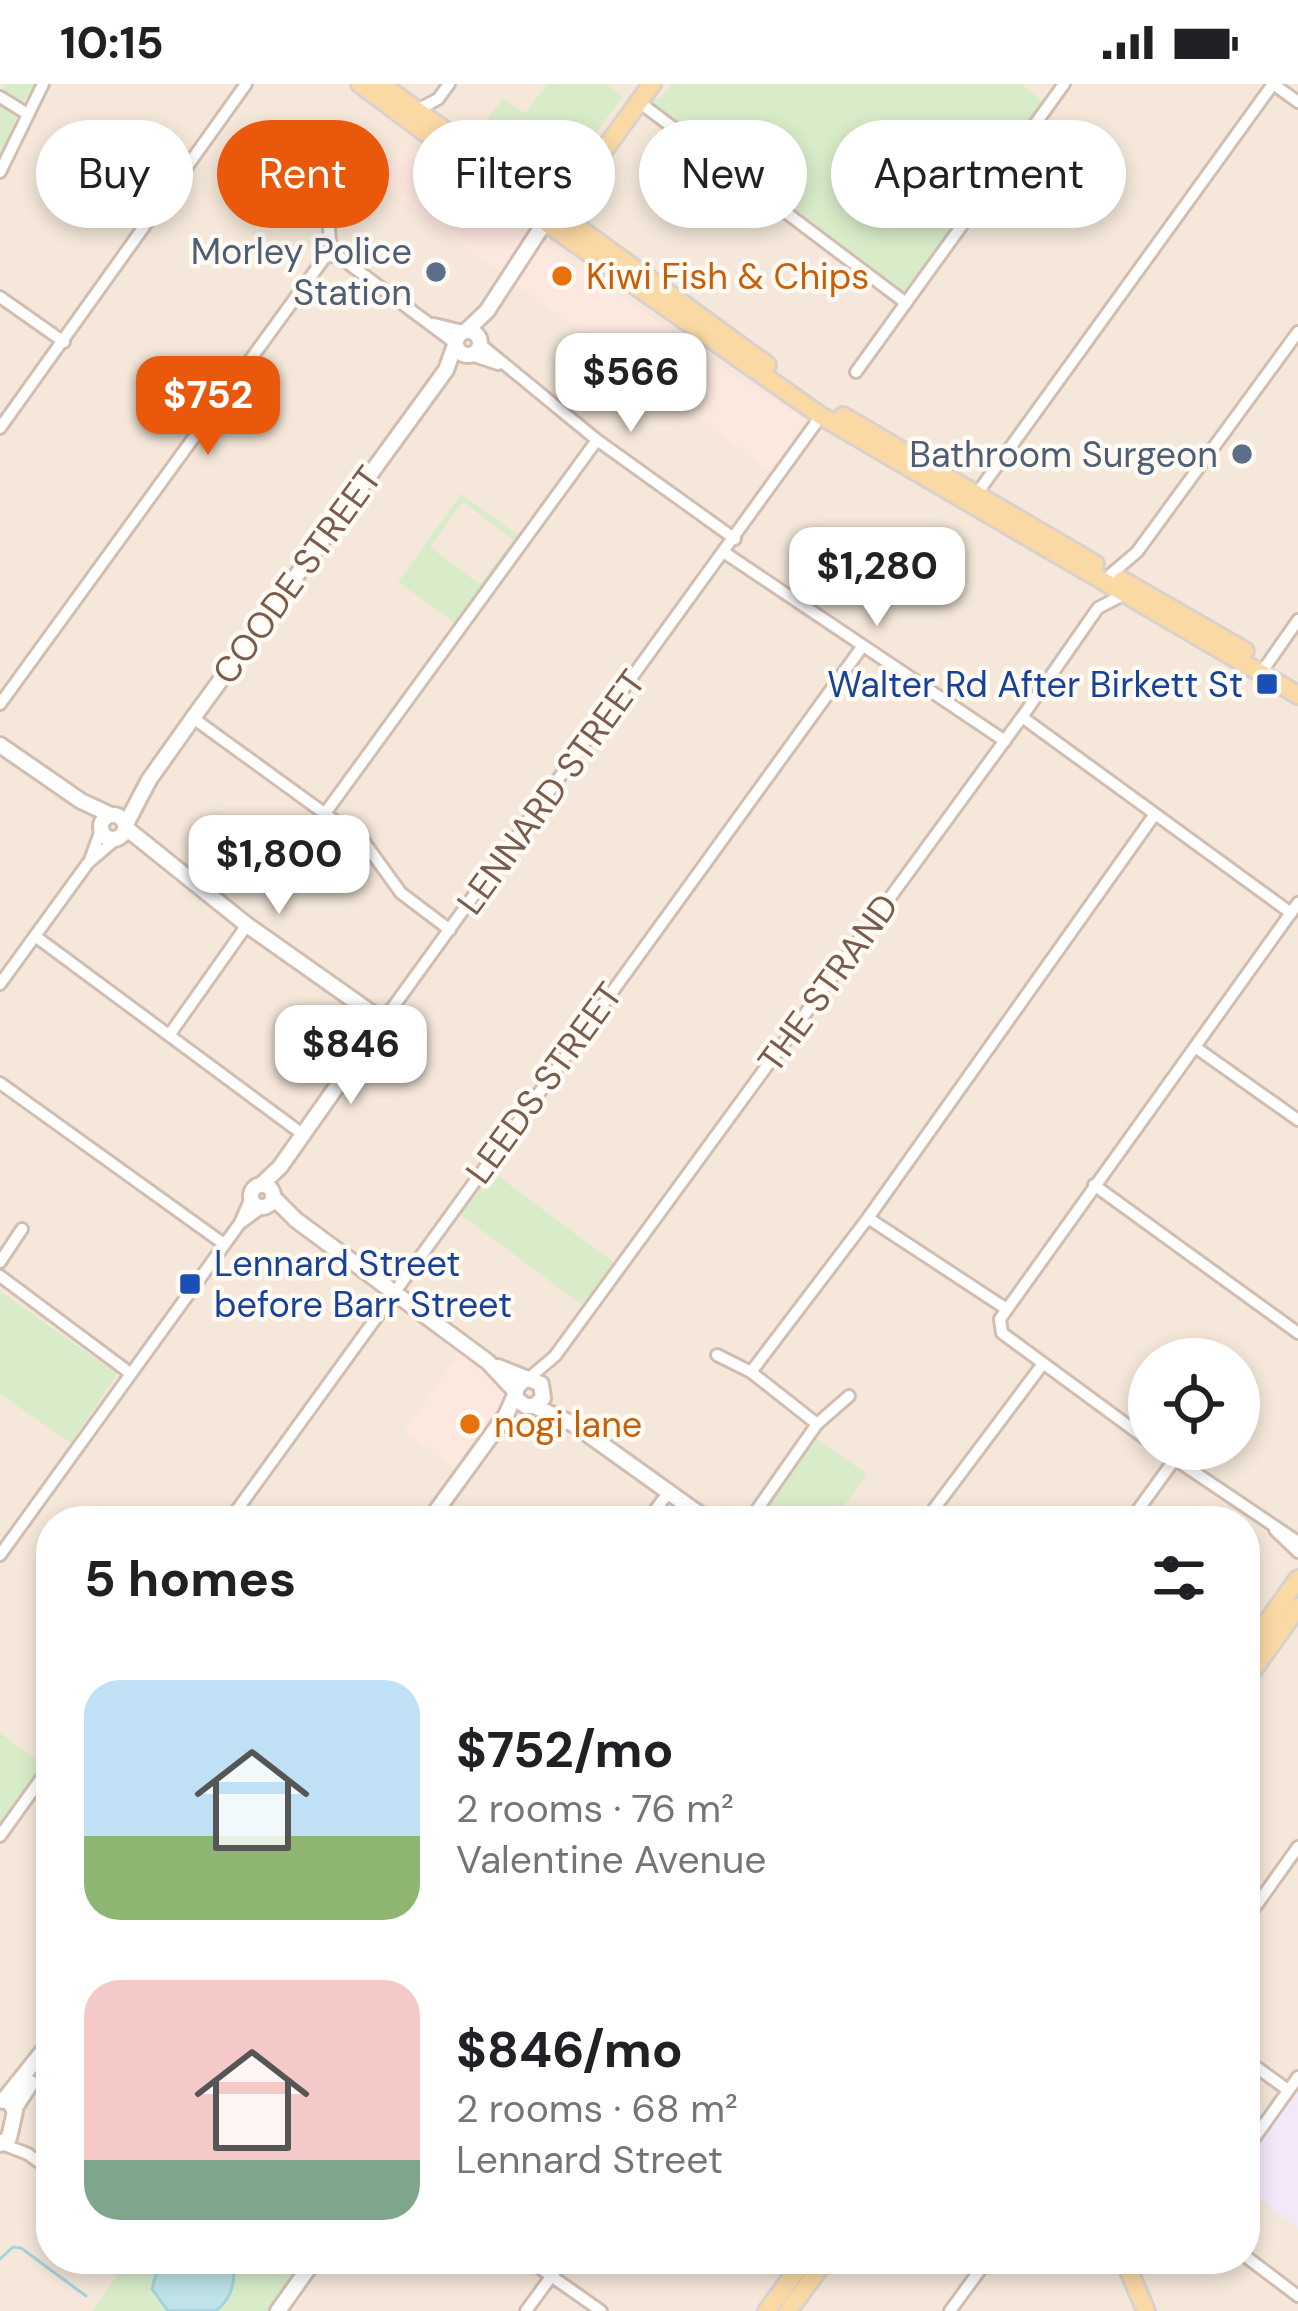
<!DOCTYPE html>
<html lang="en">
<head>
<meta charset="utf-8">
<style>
	body { margin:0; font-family:"DM Sans",sans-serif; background:#f6f6f6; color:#202124; height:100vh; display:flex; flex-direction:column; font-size:45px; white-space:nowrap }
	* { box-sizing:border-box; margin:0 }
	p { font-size:39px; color:#757577 }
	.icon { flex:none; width:66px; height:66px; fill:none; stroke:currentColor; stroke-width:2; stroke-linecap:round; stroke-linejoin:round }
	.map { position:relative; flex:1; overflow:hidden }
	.drawer { position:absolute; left:36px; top:1422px; width:1224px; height:768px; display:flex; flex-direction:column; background:#fff; border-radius:48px; box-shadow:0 6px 18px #0003 }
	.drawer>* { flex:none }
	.top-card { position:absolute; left:36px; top:36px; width:1227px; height:108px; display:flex; gap:24px }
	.fabs { position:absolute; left:1128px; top:1254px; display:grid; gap:24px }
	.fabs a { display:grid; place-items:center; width:132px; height:132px; border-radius:50%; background:#fff; box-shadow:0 6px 18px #0003; font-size:60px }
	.price { position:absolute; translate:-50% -102px; padding:0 27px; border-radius:24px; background:#fff; color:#222; font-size:39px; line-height:78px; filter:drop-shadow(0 3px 6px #0008) }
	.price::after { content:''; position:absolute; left:50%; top:72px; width:36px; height:27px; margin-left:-18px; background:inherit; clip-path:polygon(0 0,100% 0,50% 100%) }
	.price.on { background:#ea580c; color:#fff }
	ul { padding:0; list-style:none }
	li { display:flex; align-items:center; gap:36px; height:300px; padding:0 48px }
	li span { display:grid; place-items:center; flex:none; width:336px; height:240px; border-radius:36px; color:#555 }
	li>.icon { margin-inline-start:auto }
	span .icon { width:144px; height:144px; fill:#fffc; stroke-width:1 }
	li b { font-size:51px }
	h2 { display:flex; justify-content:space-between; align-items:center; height:144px; padding:0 48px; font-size:51px }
	.tag { padding:0 42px; border-radius:54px; background:#fff; box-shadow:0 6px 18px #0003; font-size:42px; line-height:108px }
	.tag.on { background:#ea580c; color:#fff }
	.status { display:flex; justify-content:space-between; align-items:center; height:84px; padding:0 60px; background:#fff; direction:ltr }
	.status svg { height:33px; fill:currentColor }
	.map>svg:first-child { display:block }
	.residential { fill:#f5e8da; fill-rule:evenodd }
	.commercial { fill:#fde8e0 }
	.education { fill:#f3e8fa }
	.green { fill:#d8ecc9; fill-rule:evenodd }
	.water { fill:#bfe3e8; stroke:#a5d3da; stroke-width:3 }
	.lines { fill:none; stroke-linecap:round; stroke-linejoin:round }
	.stream { stroke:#a5d3da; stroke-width:3 }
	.minor-casing { stroke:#d1beb0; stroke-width:16 }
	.tertiary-casing { stroke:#d1beb0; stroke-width:20 }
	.primary-casing { stroke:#dad1cd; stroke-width:22 }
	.minor { stroke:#fff; stroke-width:10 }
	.tertiary { stroke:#fff; stroke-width:14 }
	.primary { stroke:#fbd9a5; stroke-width:16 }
	.service-dot { fill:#5c6f8a; stroke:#fffaf3; stroke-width:4.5 }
	.food-dot { fill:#e8710a; stroke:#fffaf3; stroke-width:4.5 }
	.transit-dot { fill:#1a4fb4; stroke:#fffaf3; stroke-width:4.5 }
	.labels { text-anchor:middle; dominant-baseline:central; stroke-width:9; stroke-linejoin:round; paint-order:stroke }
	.service-label { font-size:36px; fill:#4e5e75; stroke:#fffaf3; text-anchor:end }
	.food-label { font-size:36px; fill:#c56008; stroke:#fffaf3; text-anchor:start }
	.street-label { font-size:36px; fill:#7a5c4d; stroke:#fffaf3 }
	.transit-label { font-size:36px; fill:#164399; stroke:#fffaf3; text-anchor:end }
</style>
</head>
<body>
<div class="status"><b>10:15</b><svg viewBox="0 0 49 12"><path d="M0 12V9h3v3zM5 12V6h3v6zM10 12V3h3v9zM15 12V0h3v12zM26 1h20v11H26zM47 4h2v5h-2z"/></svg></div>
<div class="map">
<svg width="1298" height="2227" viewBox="0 0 1298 2227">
	<rect width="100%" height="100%" fill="#fdf6ec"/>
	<path class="residential" d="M0 0H1298V2227H0ZM1149 1275H1239V1365H1149ZM51 1437H1245V2175H51Z"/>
	<g class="commercial">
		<path d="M406 59 728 288 816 341 778 393 378 98Z"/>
		<path d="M465 1260 521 1321 469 1395 404 1347Z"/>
	</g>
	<path class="education" d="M1298 1993V2144L1245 2103V2067Z"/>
	<g class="green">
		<path d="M5 0H36L22 19 0 75V10Z"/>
		<path d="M547 0H606L623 12 561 97 543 100 473 55 503 14 525 30Z"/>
		<path d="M672 0H1022L1048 22 906 219 639 18 661 14Z"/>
		<path d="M461 410 521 453 458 541 398 498ZM463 418 513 456 480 500 430 463Z"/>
		<path d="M485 1082 620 1183 589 1226 453 1125Z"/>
		<path d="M0 1207 117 1290 71 1359 0 1310Z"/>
		<path d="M810 1350 867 1390 837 1432 840 1437H749Z"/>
		<path d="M0 1649 44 1681 0 1741Z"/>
		<path d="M129 2175H315L278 2227H92Z"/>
	</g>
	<path class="water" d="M160 2175H232C237 2196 233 2213 216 2227H168L152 2205Z"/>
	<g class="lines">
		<path class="stream" d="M0 2175 13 2163 21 2164 86 2212"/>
		<g class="minor-casing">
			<g id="minor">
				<path d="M0 13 26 29"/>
				<path d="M639 18 906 219"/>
				<path d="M417 26 438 15 449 0"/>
				<path d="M0 88 43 0"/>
				<path d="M329 144 331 170"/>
				<path d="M0 213 64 258"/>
				<path d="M434 240 463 247"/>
				<path d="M480 260 597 356 735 455"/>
				<path d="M471 271 498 280"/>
				<path d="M856 288 1064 0"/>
				<path d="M0 344 246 0"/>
				<path d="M973 415 1273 0 1298 18"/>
				<path d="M725 469 1005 657"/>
				<path d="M1111 490 1137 468 1298 248"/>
				<path d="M1261 589 1298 536"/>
				<path d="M0 620 325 173 337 171 455 259"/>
				<path d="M1022 633 1291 829"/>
				<path d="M193 634 364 758 401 809 450 846"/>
				<path d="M326 728 597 356"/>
				<path d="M90 776 101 746"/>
				<path d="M35 852 301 1049"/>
				<path d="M0 900 88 779 115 756"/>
				<path d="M383 937 821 332"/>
				<path d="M170 950 247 841"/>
				<path d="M1195 963 1298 1036"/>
				<path d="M0 999 224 1160"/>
				<path d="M1094 1101 1298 1249"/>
				<path d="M868 1134 1005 1224"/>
				<path d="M242 1138 261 1124"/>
				<path d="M0 1178 22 1145"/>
				<path d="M0 1192 130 1289"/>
				<path d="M717 1271 751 1288"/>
				<path d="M529 1294 555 1272 1022 633 1098 524 1125 510"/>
				<path d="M817 1340 849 1312"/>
				<path d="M1149 1357 1002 1249 1000 1235 1298 819"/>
				<path d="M1160 1365 1298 1458"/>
				<path d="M229 1437 862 563"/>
				<path d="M647 1437 668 1409"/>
				<path d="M749 1437 817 1340 751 1288 868 1134 1155 730"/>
				<path d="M925 1437 1042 1281"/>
				<path d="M1130 1437 1175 1375"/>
				<path d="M1275 1446 1298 1468"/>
				<path d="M0 1471 240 1139 251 1114"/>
				<path d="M0 1752 51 1681"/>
				<path d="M1245 1837 1298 1763"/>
				<path d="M1245 1975 1288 2006"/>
				<path d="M2 2060 28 2070 51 2087"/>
				<path d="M1245 2067 1298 1993"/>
				<path d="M1245 2172 1298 2212"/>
				<path d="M527 2175 601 2227"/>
				<path d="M526 2227 564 2175"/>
				<path d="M950 2227 988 2175"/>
			</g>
		</g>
		<g class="tertiary-casing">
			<g id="tertiary">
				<circle cx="468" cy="259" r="12"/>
				<path d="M466 247 487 227 545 138"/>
				<path d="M0 661 81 717 111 731"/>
				<circle cx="113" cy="743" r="12"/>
				<path d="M126 740 149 696 193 634 446 286 455 261"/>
				<path d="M126 744 247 841 383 937 280 1083 261 1101"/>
				<circle cx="262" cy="1112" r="11"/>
				<path d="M273 1113 296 1136 488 1278 515 1307"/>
				<path d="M498 1283 541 1300 543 1314 534 1322H526L516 1315V1304L525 1295"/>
				<path d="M534 1322 575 1341 709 1437"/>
				<path d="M429 1437 506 1331 515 1311"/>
				<path d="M3 2017 51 1957"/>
				<path d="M14 2025 31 1999"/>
				<path d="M0 2060 9 2054 15 2027 10 2019"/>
				<path d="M278 2227 315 2175"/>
			</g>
		</g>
		<g class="primary-casing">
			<g id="primary">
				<path d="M360 0 545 138 821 332 1298 611"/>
				<path d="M381 0 767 281"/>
				<path d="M547 136 576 95 588 88 652 0"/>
				<path d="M843 332 1095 480"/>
				<path d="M1122 496 1245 567"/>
				<path d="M1245 1569 1298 1495"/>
				<path d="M1245 1597 1298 1523"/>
				<path d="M1124 2175 1146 2227"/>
				<path d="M767 2227 805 2175"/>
				<path d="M788 2227 826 2175"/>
			</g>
		</g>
		<use href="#minor" class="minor"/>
		<use href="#tertiary" class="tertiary"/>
		<use href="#primary" class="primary"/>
	</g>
	<g class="service-dot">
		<circle cx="436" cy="188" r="12"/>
		<circle cx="1242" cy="370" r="12"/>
	</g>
	<g class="food-dot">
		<circle cx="562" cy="192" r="12"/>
		<circle cx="470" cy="1340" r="12"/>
	</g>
	<g class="transit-dot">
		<rect x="1255" y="588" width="24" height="24" rx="6"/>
		<rect x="178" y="1188" width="24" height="24" rx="6"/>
	</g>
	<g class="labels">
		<g class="service-label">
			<text x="412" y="167">Morley Police<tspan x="412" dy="41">Station</tspan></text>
			<text x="1218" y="370">Bathroom Surgeon</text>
		</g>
		<g class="food-label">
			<text x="586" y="192">Kiwi Fish &amp; Chips</text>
			<text x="494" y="1340">nogi lane</text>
		</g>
		<g class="street-label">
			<text transform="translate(297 491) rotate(-54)">COODE STREET</text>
			<text transform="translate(551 708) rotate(-54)">LENNARD STREET</text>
			<text transform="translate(828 899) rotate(-54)">THE STRAND</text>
			<text transform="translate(544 999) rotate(-54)">LEEDS STREET</text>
		</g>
		<g class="transit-label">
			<text x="1243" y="600">Walter Rd After Birkett St</text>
			<text x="214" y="1179" text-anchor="start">Lennard Street<tspan x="214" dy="41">before Barr Street</tspan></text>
		</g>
	</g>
</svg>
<div class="fabs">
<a><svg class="icon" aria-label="locate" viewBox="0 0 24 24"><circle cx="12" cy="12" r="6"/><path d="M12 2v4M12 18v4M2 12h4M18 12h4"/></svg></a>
</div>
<b class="price" style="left:631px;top:351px">$566</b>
<b class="price on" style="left:208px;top:374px">$752</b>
<b class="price" style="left:877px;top:545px">$1,280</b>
<b class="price" style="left:279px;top:833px">$1,800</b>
<b class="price" style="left:351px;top:1023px">$846</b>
<div class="top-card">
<a class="tag">Buy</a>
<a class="tag on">Rent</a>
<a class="tag">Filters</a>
<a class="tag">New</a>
<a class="tag">Apartment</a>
</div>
<section class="drawer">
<h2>5 homes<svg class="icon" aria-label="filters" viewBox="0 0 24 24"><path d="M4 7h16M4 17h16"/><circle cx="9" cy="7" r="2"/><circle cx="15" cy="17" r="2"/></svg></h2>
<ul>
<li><span style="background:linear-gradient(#bfe0f5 65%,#8fb573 0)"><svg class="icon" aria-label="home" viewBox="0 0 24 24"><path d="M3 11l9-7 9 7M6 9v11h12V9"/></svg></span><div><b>$752/mo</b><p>2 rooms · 76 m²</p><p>Valentine Avenue</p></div></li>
<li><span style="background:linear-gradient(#f6c9c9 75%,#7fa58c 0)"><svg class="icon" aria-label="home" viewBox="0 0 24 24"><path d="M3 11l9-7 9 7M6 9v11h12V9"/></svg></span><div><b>$846/mo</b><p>2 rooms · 68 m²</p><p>Lennard Street</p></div></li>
</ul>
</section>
</div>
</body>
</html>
